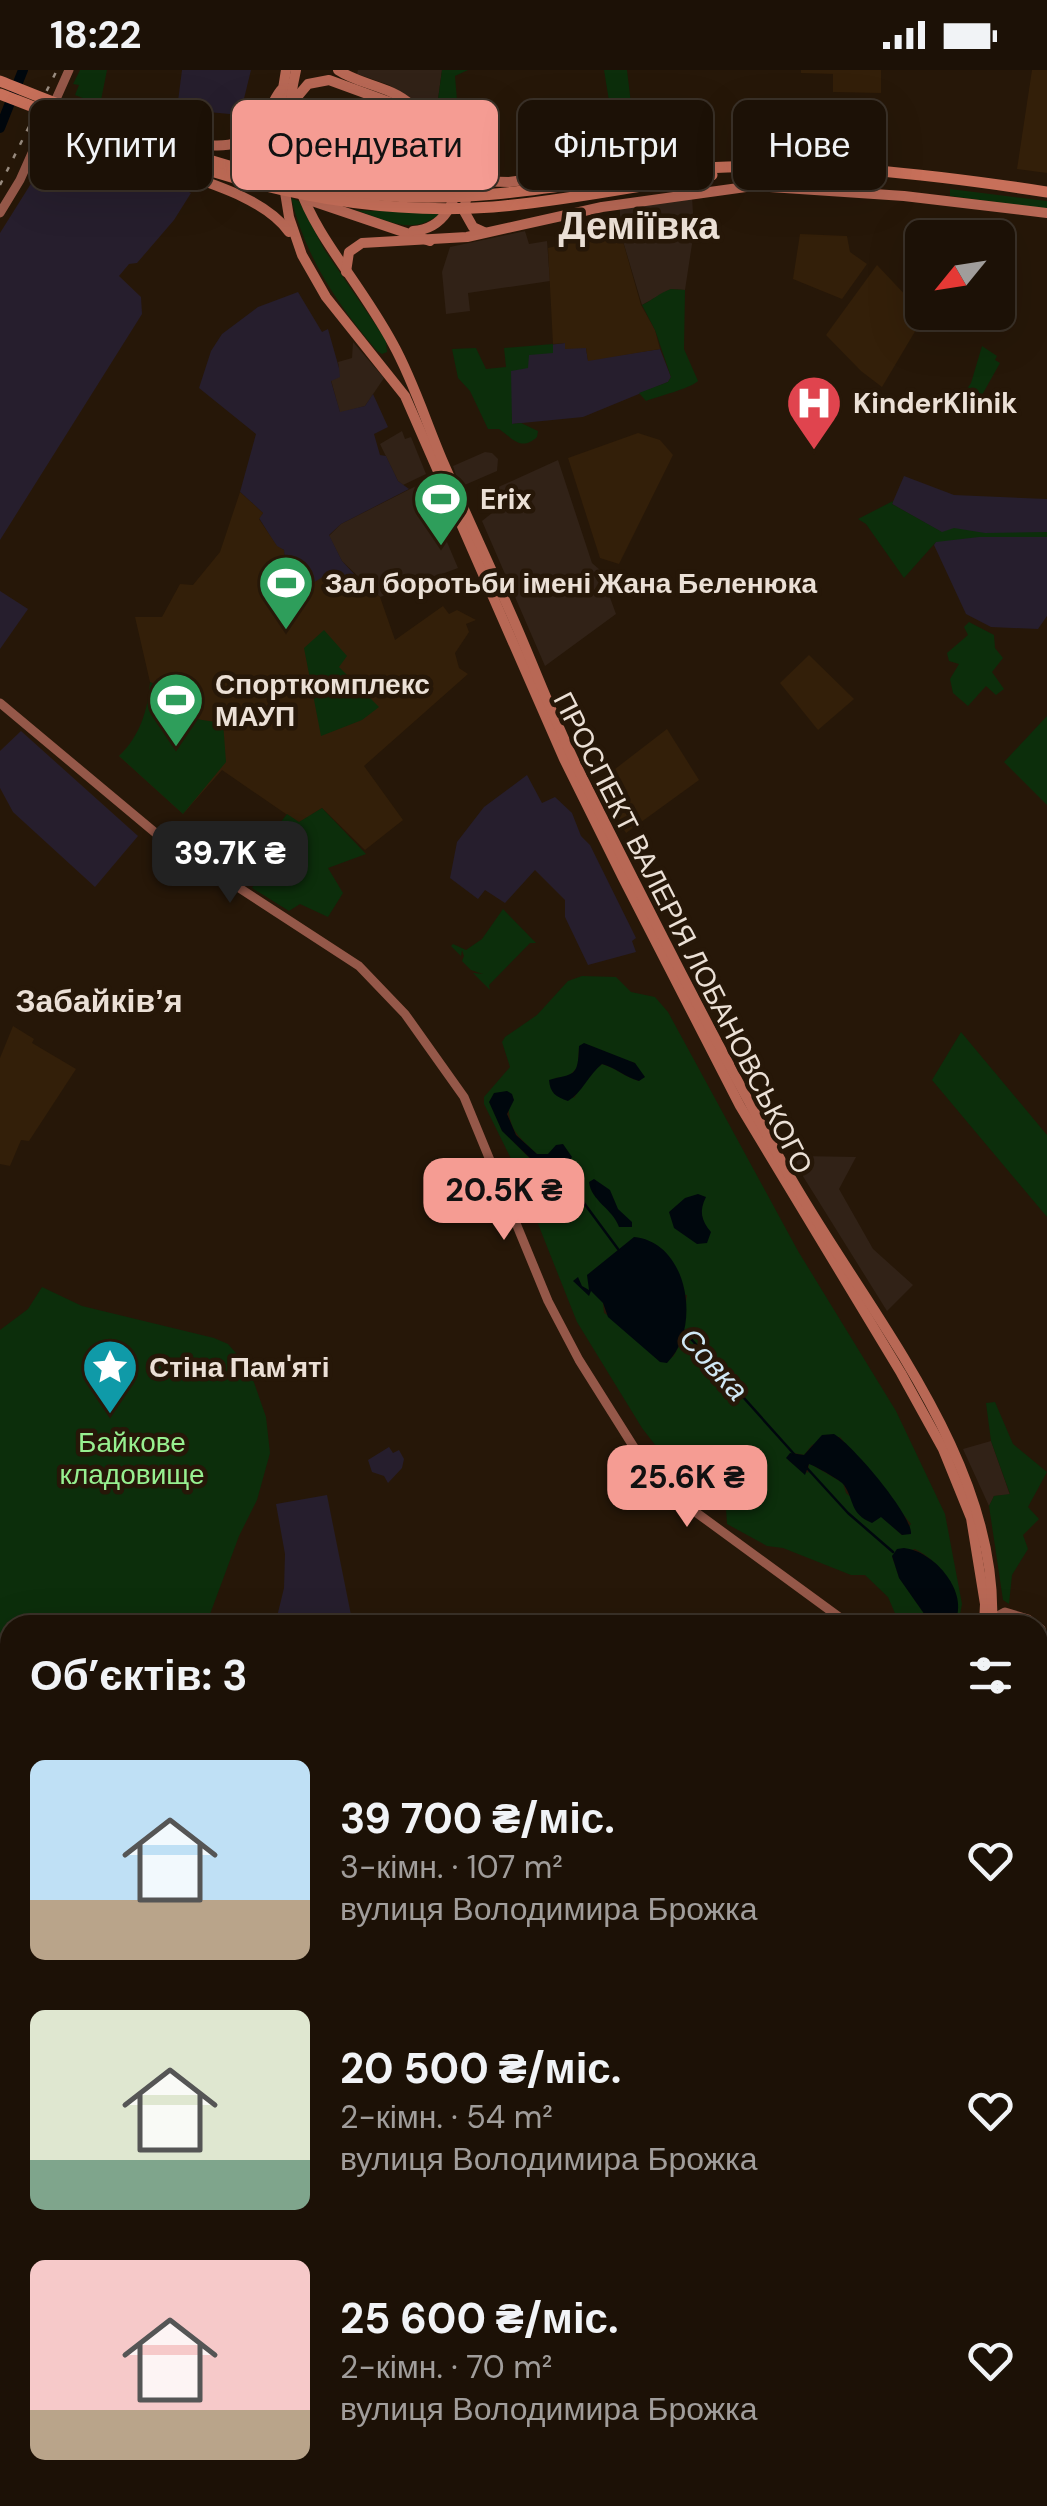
<!DOCTYPE html>
<html lang="uk">
<head>
<meta charset="utf-8">
<style>
	body { margin:0; font-family:"DM Sans",sans-serif; background:#291f14; color:#f1f3f6; height:100vh; display:flex; flex-direction:column; font-size:38px; white-space:nowrap }
	* { box-sizing:border-box; margin:0 }
	p { font-size:32px; color:#a09d9b }
	.icon { flex:none; width:55px; height:55px; fill:none; stroke:currentColor; stroke-width:2; stroke-linecap:round; stroke-linejoin:round }
	.map { position:relative; flex:1; overflow:hidden }
	.panel { position:absolute; left:0px; top:1545px; width:1048px; height:892px; display:flex; flex-direction:column; background:#1c1106; border-radius:30px 30px 0 0; box-shadow:0 10px 40px #0002,0 0 0 2px #3a3128 }
	.panel>* { flex:none }
	.hud { position:absolute; left:30px; top:30px; width:988px; height:90px; display:flex; gap:20px }
	.needle { width:65px; rotate:240deg }
	.fabs { position:absolute; left:905px; top:150px; display:grid; gap:20px }
	.fabs a { display:grid; place-items:center; width:110px; height:110px; border-radius:15px; background:#1c1106; box-shadow:0 10px 40px #0002,0 0 0 2px #3a3128; font-size:50px }
	.price { position:absolute; translate:-50% -85px; padding:0 22px; border-radius:20px; background:#f59c93; color:#111; font-size:32px; line-height:65px; filter:drop-shadow(0 2px 5px #0008) }
	.price::after { content:''; position:absolute; left:50%; top:60px; width:30px; height:22px; margin-left:-15px; background:inherit; clip-path:polygon(0 0,100% 0,50% 100%) }
	.price.active { background:#222; color:#fff }
	ul { padding:0; list-style:none }
	li { display:flex; align-items:center; gap:30px; height:250px; padding:0 30px }
	li span { display:grid; place-items:center; flex:none; width:280px; height:200px; border-radius:15px; color:#555 }
	li>.icon { margin-inline-start:auto }
	span .icon { width:120px; height:120px; fill:#fffc; stroke-width:1 }
	li b { font-size:42px }
	h2 { display:flex; justify-content:space-between; align-items:center; height:120px; padding:0 30px; font-size:42px }
	.chip { padding:0 35px; border-radius:15px; background:#1c1106; box-shadow:0 10px 40px #0002,0 0 0 2px #3a3128; font-size:35px; line-height:90px }
	.chip.active { background:#f59c93; color:#111 }
	.status { display:flex; justify-content:space-between; align-items:center; height:70px; padding:0 50px; background:#1c1106; direction:ltr }
	.status svg { height:28px; fill:currentColor }
	.map>svg:first-child { display:block }
	.commercial { fill:#312217 }
	.industrial { fill:#261e2d }
	.built { fill:#331f09 }
	.green { fill:#0c2e0b; fill-rule:evenodd }
	.water { fill:#00070d }
	.lines { fill:none; stroke-linecap:round; stroke-linejoin:round }
	.stream { stroke:#00070d; stroke-width:2.5 }
	.river { stroke:#00070d; stroke-width:10 }
	.secondary { stroke:#955849; stroke-width:9 }
	.primary { stroke:#b86855; stroke-width:10 }
	.trunk { stroke:#c8705a; stroke-width:11 }
	.rail { stroke:#9a8d81; stroke-width:2.5; stroke-dasharray:5 10; stroke-linecap:butt }
	.labels { text-anchor:middle; dominant-baseline:central; stroke-width:9; stroke-linejoin:round; paint-order:stroke }
	.poi-label { font-size:28px; font-weight:bold; fill:#ebe0d6; stroke:#261708; text-anchor:start }
	.street-label { font-size:28px; fill:#ebe0d6; stroke:#261708 }
	.park-label { font-size:28px; fill:#97f090; stroke:#261708 }
	.water-label { font-size:30px; font-style:italic; fill:#d0e8f5; stroke:#261708 }
	.quarter-label { font-size:32px; font-weight:bold; fill:#ebe0d6; stroke:#261708 }
	.district-label { font-size:38px; font-weight:bold; fill:#ebe0d6; stroke:#261708 }
</style>
</head>
<body>
<div class="status"><b>18:22</b><svg viewBox="0 0 49 12"><path d="M0 12V9h3v3zM5 12V6h3v6zM10 12V3h3v9zM15 12V0h3v12zM26 1h20v11H26zM47 4h2v5h-2z"/></svg></div>
<div class="map">
<svg width="1047" height="2436" viewBox="0 0 1047 2436">
	<rect width="100%" height="100%" fill="#261708"/>
	<g class="commercial">
		<path d="M358 0H442L436 44 430 51 407 26 389 15 357 4Z"/>
		<path d="M692 126 694 161 685 220 671 219 642 235 620 161V138Z"/>
		<path d="M525 161 529 174 547 171 550 211 468 223 470 241 446 244 442 202 450 177Z"/>
		<path d="M353 272 384 308 365 336 340 343 331 310 339 298 338 292 352 288Z"/>
		<path d="M402 361 405 369 411 367 426 404 403 415 398 411 380 374Z"/>
		<path d="M485 382 492 383 498 389 497 401 460 417 453 396Z"/>
		<path d="M558 390 592 493 600 500 616 544 545 596 482 451 492 443 483 424Z"/>
		<path d="M422 413 458 498 380 527 342 491 329 466 341 454Z"/>
		<path d="M800 1086 856 1087 839 1119 873 1179 913 1215 887 1241 791 1087Z"/>
		<path d="M991 1371 1010 1425 994 1426 989 1436 963 1379Z"/>
	</g>
	<g class="industrial">
		<path d="M182 0H251L240 45 177 39Z"/>
		<path d="M56 58 191 123 174 150 137 193 129 194 119 206 141 227 142 244 0 470V163L32 112Z"/>
		<path d="M298 222 322 262 328 259 339 298 340 307 331 311 340 342 365 336 373 324 388 357 374 364 380 385 386 386 398 411 409 419 341 454 329 465 342 491 357 507 347 520 299 522 285 509 284 480 277 477 259 448 263 443 240 422 256 364 199 318 211 281 222 264 258 237Z"/>
		<path d="M565 273 586 278 588 290 660 279 671 307 668 312 583 347 512 354 507 280Z"/>
		<path d="M904 406 954 425 1047 429V546L1038 559 991 557 966 544 934 475 941 462 892 434Z"/>
		<path d="M0 521 28 539 0 579Z"/>
		<path d="M21 661 138 766 95 817 13 742 0 718V681Z"/>
		<path d="M527 705 542 733 555 727 572 743 581 766 590 775 636 868 632 871 636 882 588 895 565 847V830L535 800 505 833 485 820 478 829 450 808 457 772 484 737Z"/>
		<path d="M389 1377 393 1383 399 1380 404 1389 402 1398 388 1413 384 1406 372 1402 368 1390Z"/>
		<path d="M327 1425 353 1555H275L284 1518 285 1484 276 1434Z"/>
	</g>
	<g class="built">
		<path d="M801 0H881V23L833 22V4L801 3Z"/>
		<path d="M1032 0H1047V103L1017 99Z"/>
		<path d="M620 161 641 235 655 260 660 279 588 291 586 278 565 279V273L553 274 548 178Z"/>
		<path d="M800 164 847 166 850 182 867 194 842 229 793 209Z"/>
		<path d="M877 195 910 230 904 238 920 253 882 317 861 301 826 265Z"/>
		<path d="M638 363 660 370 673 385 619 494 600 488 568 388Z"/>
		<path d="M240 422 263 443 259 449 277 476 284 480 286 509 298 522 331 502 347 520 357 507 380 527 395 570 443 536 449 544 457 540 476 550 466 554 469 562 455 583 459 598 468 604 364 696 403 750 365 780 322 738 299 753 222 700 183 744 119 686 133 672 148 640 150 612 135 547H162L180 514 193 515 220 482Z"/>
		<path d="M809 585 854 629 818 660 780 613Z"/>
		<path d="M667 659 699 710 626 763 597 713Z"/>
		<path d="M13 956 34 969 32 973 76 999 29 1071 21 1070 10 1096 0 1094V988Z"/>
		<path d="M0 1784 10 1785V1800L0 1939Z"/>
		<path d="M1038 1815 1047 1829V1924L1038 1938Z"/>
		<path d="M0 2338 10 2344V2414L0 2413Z"/>
	</g>
	<g class="green">
		<path d="M80 0H107L100 35 75 25 79 15 73 14Z"/>
		<path d="M442 0H468L455 6 459 54 436 44Z"/>
		<path d="M604 0H627L638 92H604L602 83 617 80Z"/>
		<path d="M410 41 450 103 453 119 386 117 401 108 419 70Z"/>
		<path d="M403 47C418 74 407 101 377 109L373 106Z"/>
		<path d="M950 119 1047 131V139L950 126Z"/>
		<path d="M291 128 299 131 324 179 386 270 387 282 382 284 377 281C337 234 306 188 291 128Z"/>
		<path d="M375 137 445 140C413 168 391 151 355 140L374 141Z"/>
		<path d="M671 219 685 220 684 279 698 311C689 319 659 326 646 331L639 323 668 312 671 307 655 260 642 235C653 230 659 223 671 219Z"/>
		<path d="M553 274V283L529 285 528 298 511 301 512 354 521 353 538 361 537 367C521 382 512 368 499 359H488L470 321 458 308 452 279 476 278 486 299 506 297 504 278Z"/>
		<path d="M982 276 997 286 995 290 1000 293 982 325 974 319 966 320 971 313Z"/>
		<path d="M893 431 892 434 942 462 954 458 985 463 1047 462V467H979L936 472 904 508 866 454 858 449Z"/>
		<path d="M969 552 994 565 995 578 1003 588 992 602 1004 619 996 625 986 616 968 636 953 623 950 609 959 594 949 591 947 583 968 565 964 557Z"/>
		<path d="M324 560 347 586 339 597 379 637 362 650 321 666 304 578Z"/>
		<path d="M150 612 157 615 156 618C181 642 187 651 223 652L226 692 183 744 119 686C140 666 148 640 150 612Z"/>
		<path d="M1047 646V735L1004 692Z"/>
		<path d="M322 738 366 784 328 798 343 823 328 847 300 834 289 841 252 818 257 810 262 812 290 776 273 762 287 744 299 752Z"/>
		<path d="M503 839 536 873H530L489 915 490 920 473 903 483 904 471 900 462 891 464 886 462 880 461 886 451 876 453 874 466 880 482 869Z"/>
		<path d="M582 906 616 907 631 922 655 927 668 942 798 1181 896 1341 945 1444 962 1534 959 1550 947 1555 956 1549C959 1518 942 1493 915 1479L892 1486 899 1507 932 1555H900L888 1527 865 1505H851L783 1478 767 1476 727 1454 726 1438 669 1393 642 1358 577 1252 517 1101 484 1034V1027L510 997 502 972 505 967 537 945 568 911ZM579 977 635 993 639 1011C625 1007 616 998 602 994L589 1004 574 1028 555 1008 568 1007 578 997ZM507 1021C510 1058 509 1058 537 1084H548L569 1095 562 1102V1115L555 1119 549 1132H533L529 1128 527 1098 533 1092 507 1065ZM687 1225 680 1274 673 1287 604 1243 603 1233ZM840 1367 911 1454 902 1465 881 1446 875 1448 846 1423 843 1413 809 1393 808 1403 789 1391 794 1383 804 1385 812 1375Z"/>
		<path d="M961 962 1047 1065V1147L932 1010Z"/>
		<path d="M42 1217 82 1236 214 1268 228 1274 249 1298 266 1347 270 1383 257 1430 239 1466 206 1555H10V1630L0 1629V1260L28 1239Z"/>
		<path d="M995 1332 1013 1374 1047 1402 1028 1437 1039 1449 1023 1465 1028 1479 1012 1505 1009 1534 1003 1530 989 1436 994 1426 1010 1424 991 1371 986 1333Z"/>
		<path d="M0 1956 10 1962V2082L0 2062Z"/>
	</g>
	<g class="water">
		<path d="M584 973 635 993 645 1007 639 1011C625 1007 616 998 602 994 589 1004 582 1023 568 1031 556 1027 550 1023 549 1010 574 1003 578 1008 579 976Z"/>
		<path d="M507 1021 512 1024 514 1030 507 1044 516 1065 537 1084H548L556 1075 563 1074 572 1087 562 1102V1118L555 1119 558 1131 533 1132 529 1128 527 1098 533 1091 502 1061 489 1032 494 1023Z"/>
		<path d="M594 1109 610 1120 618 1139 632 1152V1157H619C613 1139 591 1131 589 1112Z"/>
		<path d="M698 1124 706 1127C699 1141 701 1150 711 1162L707 1173 697 1174 674 1158 669 1142 685 1128Z"/>
		<path d="M634 1167C689 1172 702 1259 667 1293L660 1292 608 1247 603 1233 591 1221 589 1226 573 1211 578 1207 582 1216 589 1220 587 1205Z"/>
		<path d="M834 1364C852 1374 913 1446 911 1464L902 1465 881 1447 872 1453C849 1443 855 1431 844 1415 842 1411 815 1396 809 1394L805 1405 786 1388 790 1383 804 1385 822 1365Z"/>
		<path d="M904 1478C933 1481 967 1519 956 1549L947 1555H932L899 1508 892 1486 897 1479Z"/>
	</g>
	<g class="lines">
		<g class="stream">
			<path d="M561 1102 618 1179"/>
			<path d="M683 1260 794 1384"/>
			<path d="M806 1397 848 1443 893 1482"/>
		</g>
		<path class="river" d="M0 58 23 0"/>
		<g class="secondary">
			<path d="M0 143 20 110 69 0"/>
			<path d="M0 633 158 765 359 896 405 944 464 1027 548 1231 579 1290 635 1379 668 1419 690 1438 850 1555"/>
			<path d="M992 1549 1005 1542 1028 1549 1041 1559 1038 1574"/>
			<path d="M1038 1581 1047 1580"/>
			<path d="M0 2083 10 2107"/>
			<path d="M164 2428 165 2436"/>
		</g>
		<g class="primary">
			<path d="M286 0 278 50V79L289 147 302 185 326 227 405 326 564 689 623 808 740 1036 901 1303 943 1379 971 1448 985 1534 984 1555"/>
			<path d="M296 0C266 129 339 174 393 274 414 312 427 355 444 394 467 447 492 500 515 553 538 606 558 660 584 711 649 840 714 970 784 1096 861 1235 1000 1388 992 1555"/>
			<path d="M338 0C360 15 391 16 411 35 433 57 442 94 469 111L509 112 599 100 659 98"/>
			<path d="M292 33 308 14 329 10 392 33 411 52 415 74 412 88 402 105 386 113 346 119"/>
			<path d="M81 41C134 41 215 104 257 60 268 49 271 32 281 20"/>
			<path d="M84 59C136 102 251 109 289 162"/>
			<path d="M478 113 467 124 464 141 473 157 484 162"/>
			<path d="M309 130 430 171"/>
			<path d="M413 161C443 159 461 130 454 102"/>
			<path d="M346 202 349 182 362 173 467 167 602 137 753 116 904 126 1047 143"/>
			<path d="M856 2436 860 2428"/>
			<path d="M866 2436 869 2428"/>
		</g>
		<g class="trunk">
			<path d="M0 11C127 61 253 118 391 126 498 133 588 108 692 99 809 90 931 104 1047 122"/>
			<path d="M0 24C167 88 309 150 493 137 567 131 639 115 712 105"/>
		</g>
		<path class="rail" d="M0 115 57 0"/>
	</g>
	<defs>
		<g id="hospital-pin" transform="scale(2.875)"><path d="M0 17L-7.5 6A9.5 9.5 0 1 1 7.5 6Z" fill="#e0444e" stroke="#261708"/><path d="M-5-5h3v3.5h4V-5h3V5h-3V1.5h-4V5h-3Z" fill="#fff"/></g>
		<g id="stadium-pin" transform="scale(2.875)"><path d="M0 17L-7.5 6A9.5 9.5 0 1 1 7.5 6Z" fill="#2e9e5b" stroke="#261708"/><path d="M0-5a6.5 5 0 1 0 0 10a6.5 5 0 1 0 0-10ZM-3.5-1.8h7v3.6h-7Z" fill="#fff"/></g>
		<g id="sight-pin" transform="scale(2.875)"><path d="M0 17L-7.5 6A9.5 9.5 0 1 1 7.5 6Z" fill="#0f9aa8" stroke="#261708"/><path d="M0-6L1.8-2.2L6-1.7L2.9 1.2L3.7 5.4L0 3.3L-3.7 5.4L-2.9 1.2L-6-1.7L-1.8-2.2Z" fill="#fff"/></g>
	</defs>
	<g fill-rule="evenodd">
		<use href="#hospital-pin" x="814" y="333"/>
		<use href="#stadium-pin" x="441" y="429"/>
		<use href="#stadium-pin" x="286" y="513"/>
		<use href="#stadium-pin" x="176" y="630"/>
		<use href="#sight-pin" x="110" y="1297"/>
	</g>
	<g class="labels">
		<g class="poi-label">
			<text x="853" y="333">KinderKlinik</text>
			<text x="480" y="429">Erix</text>
			<text x="325" y="513">Зал боротьби імені Жана Беленюка</text>
			<text x="215" y="614">Спорткомплекс<tspan x="215" dy="32">МАУП</tspan></text>
			<text x="149" y="1297">Стіна Пам'яті</text>
		</g>
		<g class="street-label">
			<text transform="translate(683 863) rotate(63)">ПРОСПЕКТ ВАЛЕРІЯ ЛОБАНОВСЬКОГО</text>
		</g>
		<g class="park-label">
			<text x="132" y="1372">Байкове<tspan x="132" dy="32">кладовище</tspan></text>
		</g>
		<g class="water-label">
			<text transform="translate(714 1294) rotate(48)">Совка</text>
		</g>
		<g class="quarter-label">
			<text x="99" y="931">Забайківʼя</text>
		</g>
		<g class="district-label">
			<text x="639" y="156">Деміївка</text>
		</g>
	</g>
</svg>
<div class="fabs">
<a><svg class="needle" viewBox="-14 -14 28 28"><path d="M0-13l5 13h-10z" fill="#e53935"/><path d="M0 13l5-13h-10z" fill="#a09d9b"/></svg></a>
</div>
<b class="price active" style="left:230px;top:836px">39.7K ₴</b>
<b class="price" style="left:504px;top:1173px">20.5K ₴</b>
<b class="price" style="left:687px;top:1460px">25.6K ₴</b>
<div class="hud">
<a class="chip">Купити</a>
<a class="chip active">Орендувати</a>
<a class="chip">Фільтри</a>
<a class="chip">Нове</a>
</div>
<section class="panel">
<h2>Об’єктів: 3<svg class="icon" aria-label="filters" viewBox="0 0 24 24"><path d="M4 7h16M4 17h16"/><circle cx="9" cy="7" r="2"/><circle cx="15" cy="17" r="2"/></svg></h2>
<ul>
<li><span style="background:linear-gradient(#bfe0f5 70%,#b9a48a 0)"><svg class="icon" aria-label="home" viewBox="0 0 24 24"><path d="M3 11l9-7 9 7M6 9v11h12V9"/></svg></span><div><b>39 700 ₴/міс.</b><p>3-кімн. · 107 m²</p><p>вулиця Володимира Брожка</p></div><svg class="icon" aria-label="heart" viewBox="0 0 24 24"><path d="M12 20l-8-8c-3-5 5-10 8-4 3-6 11-1 8 4z"/></svg></li>
<li><span style="background:linear-gradient(#dfe7d0 75%,#7fa58c 0)"><svg class="icon" aria-label="home" viewBox="0 0 24 24"><path d="M3 11l9-7 9 7M6 9v11h12V9"/></svg></span><div><b>20 500 ₴/міс.</b><p>2-кімн. · 54 m²</p><p>вулиця Володимира Брожка</p></div><svg class="icon" aria-label="heart" viewBox="0 0 24 24"><path d="M12 20l-8-8c-3-5 5-10 8-4 3-6 11-1 8 4z"/></svg></li>
<li><span style="background:linear-gradient(#f6c9c9 75%,#b9a48a 0)"><svg class="icon" aria-label="home" viewBox="0 0 24 24"><path d="M3 11l9-7 9 7M6 9v11h12V9"/></svg></span><div><b>25 600 ₴/міс.</b><p>2-кімн. · 70 m²</p><p>вулиця Володимира Брожка</p></div><svg class="icon" aria-label="heart" viewBox="0 0 24 24"><path d="M12 20l-8-8c-3-5 5-10 8-4 3-6 11-1 8 4z"/></svg></li>
</ul>
</section>
</div>
</body>
</html>
